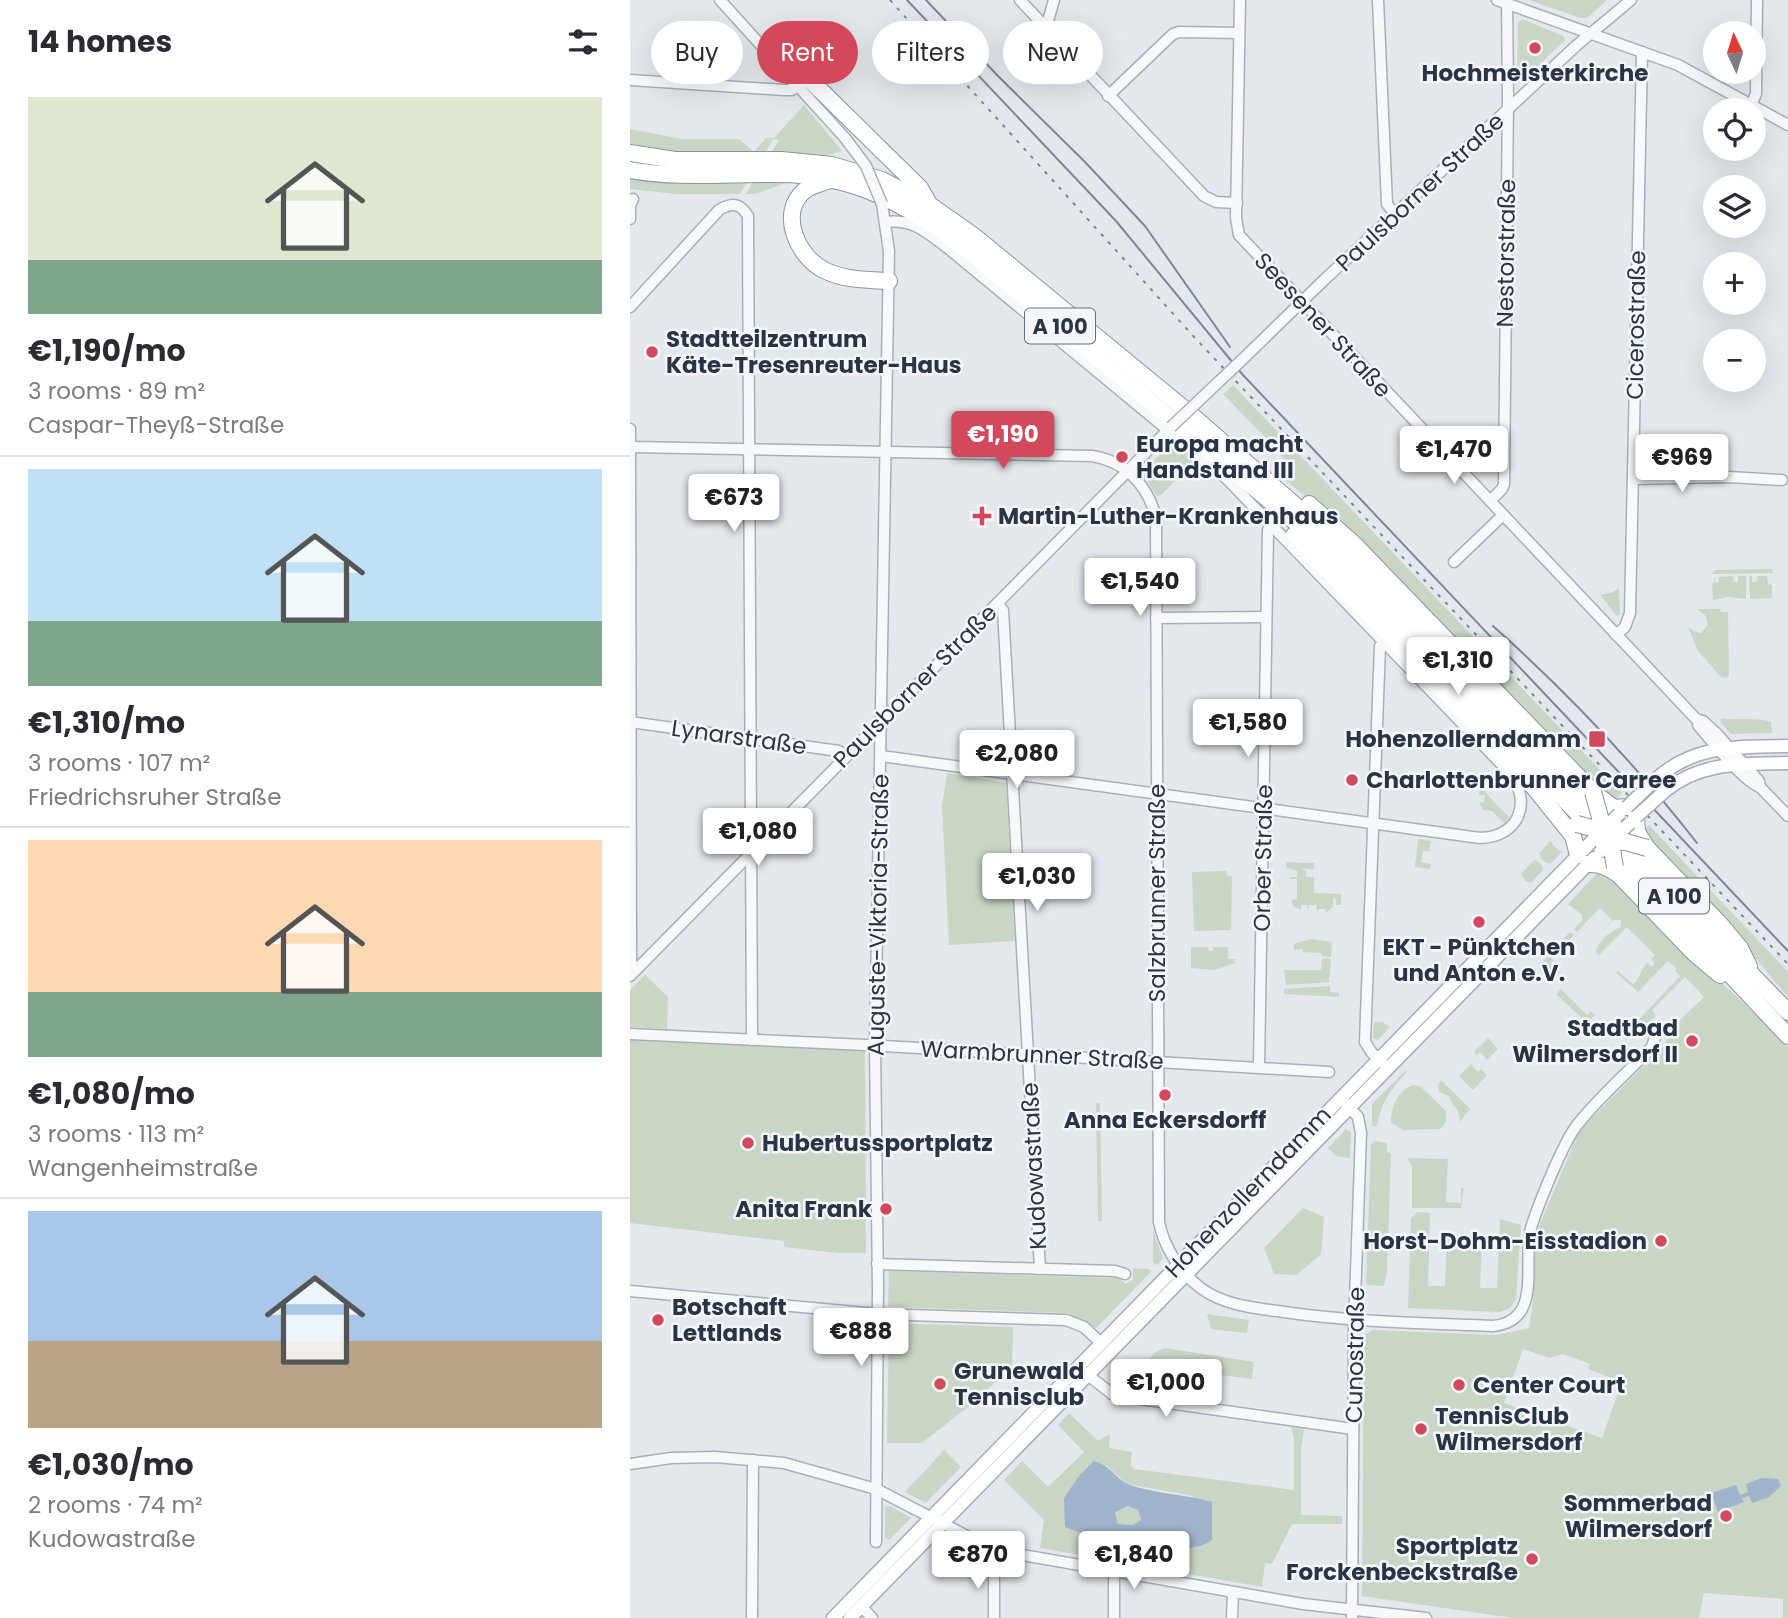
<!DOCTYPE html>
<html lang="en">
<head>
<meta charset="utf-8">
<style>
	body { margin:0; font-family:Poppins,sans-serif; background:#f7f7f7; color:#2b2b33; height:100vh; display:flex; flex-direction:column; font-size:26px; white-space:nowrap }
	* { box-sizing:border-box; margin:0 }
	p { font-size:23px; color:#7c7c81 }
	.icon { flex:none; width:38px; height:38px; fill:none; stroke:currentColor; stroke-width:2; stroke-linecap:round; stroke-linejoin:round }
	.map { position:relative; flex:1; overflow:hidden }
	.panel { display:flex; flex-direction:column; background:#fff; width:630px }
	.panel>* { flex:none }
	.guide { position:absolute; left:21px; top:21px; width:665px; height:63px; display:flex; gap:14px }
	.needle { width:46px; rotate:356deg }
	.tools { position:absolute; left:1073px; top:21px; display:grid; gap:14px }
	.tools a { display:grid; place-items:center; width:63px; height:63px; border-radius:50%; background:#fff; box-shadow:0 7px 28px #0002; font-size:35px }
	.price { position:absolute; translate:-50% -60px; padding:0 16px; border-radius:7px; background:#fff; color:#222; font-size:23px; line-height:46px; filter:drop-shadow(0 2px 4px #0008) }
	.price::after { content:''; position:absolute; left:50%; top:42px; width:21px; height:16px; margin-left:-10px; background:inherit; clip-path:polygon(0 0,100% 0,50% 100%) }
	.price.selected { background:#d1495b; color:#fff }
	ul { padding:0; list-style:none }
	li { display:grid; align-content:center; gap:14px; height:371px; padding:0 28px }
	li+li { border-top:2px solid #e1e1e2 }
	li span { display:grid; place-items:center; height:217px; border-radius:0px; color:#555 }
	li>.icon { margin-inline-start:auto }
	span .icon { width:126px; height:126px; fill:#fffc; stroke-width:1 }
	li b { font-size:30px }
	h2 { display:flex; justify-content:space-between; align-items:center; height:84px; padding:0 28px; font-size:30px }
	.pill { padding:0 24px; border-radius:32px; background:#fff; box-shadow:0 7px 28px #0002; font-size:24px; line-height:63px }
	.pill.selected { background:#d1495b; color:#fff }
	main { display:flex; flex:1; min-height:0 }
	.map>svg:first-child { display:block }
	.green { fill:#c9d6c5; fill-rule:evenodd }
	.water { fill:#9fb4cc; fill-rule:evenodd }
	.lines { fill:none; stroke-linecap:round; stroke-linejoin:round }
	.minor-casing { stroke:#a9aeb7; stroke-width:13 }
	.major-casing { stroke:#a3abb8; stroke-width:15 }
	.highway-casing { stroke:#8b94a3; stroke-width:18 }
	.minor { stroke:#f7f8fa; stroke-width:10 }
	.major { stroke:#fff; stroke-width:12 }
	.highway { stroke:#fff; stroke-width:16 }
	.tram { stroke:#7d8696; stroke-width:2 }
	.rail { stroke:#7d8696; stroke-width:2; stroke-dasharray:3.5 7; stroke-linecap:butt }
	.minor-bridge-casing { stroke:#a9aeb7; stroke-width:13; stroke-linecap:butt }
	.major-bridge-casing { stroke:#a3abb8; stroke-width:15; stroke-linecap:butt }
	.highway-bridge-casing { stroke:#8b94a3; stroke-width:18; stroke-linecap:butt }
	.minor-bridge { stroke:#f7f8fa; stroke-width:10 }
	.major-bridge { stroke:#fff; stroke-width:12 }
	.highway-bridge { stroke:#fff; stroke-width:16 }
	.poi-dot { fill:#d1495b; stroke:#f4f6f9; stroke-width:2.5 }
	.labels { text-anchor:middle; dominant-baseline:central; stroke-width:5; stroke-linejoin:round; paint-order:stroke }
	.shield { fill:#f4f6f9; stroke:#676e7b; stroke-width:2 }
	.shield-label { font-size:21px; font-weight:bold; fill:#2b3445 }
	.poi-label { font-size:23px; font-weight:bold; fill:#2b3445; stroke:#f4f6f9; text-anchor:start }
	.street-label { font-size:23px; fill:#2b3445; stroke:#f4f6f9 }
</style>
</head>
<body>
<main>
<section class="panel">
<h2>14 homes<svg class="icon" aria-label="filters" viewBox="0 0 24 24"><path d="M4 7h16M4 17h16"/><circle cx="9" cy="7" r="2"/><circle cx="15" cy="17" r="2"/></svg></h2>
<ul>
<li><span style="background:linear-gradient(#dfe7d0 75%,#7fa58c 0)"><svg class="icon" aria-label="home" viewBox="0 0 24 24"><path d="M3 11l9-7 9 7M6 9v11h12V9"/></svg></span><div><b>€1,190/mo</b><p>3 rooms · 89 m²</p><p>Caspar-Theyß-Straße</p></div></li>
<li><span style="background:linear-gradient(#bfe0f5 70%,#7fa58c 0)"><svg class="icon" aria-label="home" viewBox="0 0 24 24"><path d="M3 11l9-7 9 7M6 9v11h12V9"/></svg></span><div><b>€1,310/mo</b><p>3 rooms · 107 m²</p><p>Friedrichsruher Straße</p></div></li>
<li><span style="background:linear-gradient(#ffd9b3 70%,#7fa58c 0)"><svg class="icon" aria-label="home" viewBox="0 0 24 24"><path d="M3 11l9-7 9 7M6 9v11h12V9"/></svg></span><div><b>€1,080/mo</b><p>3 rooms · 113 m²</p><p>Wangenheimstraße</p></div></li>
<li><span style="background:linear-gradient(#a9c7e8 60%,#b9a48a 0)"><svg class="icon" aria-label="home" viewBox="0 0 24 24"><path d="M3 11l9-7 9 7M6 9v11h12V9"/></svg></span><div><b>€1,030/mo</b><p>2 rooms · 74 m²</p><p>Kudowastraße</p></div></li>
</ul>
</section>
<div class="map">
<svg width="1158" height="1618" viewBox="0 0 1158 1618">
	<rect width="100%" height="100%" fill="#e4e7ec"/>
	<g class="green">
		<path d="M899 0H977L957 18H951Z"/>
		<path d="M892 19 933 36 935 40 890 83 887 82 888 22Z"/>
		<path d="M174 105 212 151 198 155 141 153 149 140 143 139 135 153C90 153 43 157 0 143V129L52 139H109L124 152 136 138H144Z"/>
		<path d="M0 178 48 183 117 182 110 194H46L0 189Z"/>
		<path d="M123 182H158L125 194H116Z"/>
		<path d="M603 385 992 793 984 802 967 789 717 529 654 479 662 468 634 436 593 394Z"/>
		<path d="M541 443 564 462 531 495 527 496 512 473Z"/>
		<path d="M1142 569 1143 573 1082 574 1085 570Z"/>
		<path d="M1103 576 1104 582H1108V576H1116V599L1098 597 1083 600 1082 583H1084V577L1085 583 1089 582V577Z"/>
		<path d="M1119 576H1122V582H1127L1128 576H1137L1138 584 1142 585V598L1120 599Z"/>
		<path d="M989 588 990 614 987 616 970 595 981 593Z"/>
		<path d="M1067 609H1090L1091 612H1098L1099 676 1096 678 1091 677 1068 651 1058 627 1065 632 1071 633 1078 625 1076 616Z"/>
		<path d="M1091 718C1107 721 1129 717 1141 722L1142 733 1101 734 1090 722Z"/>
		<path d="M389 741 427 743 422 768 418 770 390 767Z"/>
		<path d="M317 773 376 783 385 941 319 945 312 806Z"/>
		<path d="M850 787 879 817 874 823 862 811 853 810 849 802 854 803 855 795H849Z"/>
		<path d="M1019 825 1158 972V997L1108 937 1021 843 1023 841 1013 831Z"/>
		<path d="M788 839 801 841 799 851H793L791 862 801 864 800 869 785 867Z"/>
		<path d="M920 841 929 851H933L920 864 913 861 909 854Z"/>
		<path d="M904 860 910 863 914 869 901 883 895 881 891 874Z"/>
		<path d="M656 862 684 863V869H672L676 871V877H684V893L711 894V905H706V899L703 898V907L695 913 696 909H688L687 913 686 902 685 905H679L677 910V905H671V910L664 907 661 900 667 899V879H660V877H667V871L656 867Z"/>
		<path d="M972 868 1064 958 1126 1014 1158 1047V1618H1153V1599L1074 1593 1069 1618H883L732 1596 734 1336 742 1330 867 1335 899 1328 903 1302 905 1236 947 1136 955 1125 1036 1043 1038 1032 1074 997 1055 977 1022 1010 1026 1015 1025 1017 1006 1033 1001 1028 1050 976 1045 971 1046 968 1038 961 1008 992 986 973 988 971 1003 984C1011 978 1010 970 1017 963L1022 967 1025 964 1021 959 1025 955 997 927 969 955 966 953C967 941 981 931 991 927V920H983L974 931 982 920 970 908 947 932 944 929 952 921V915L938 904ZM893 1349 919 1358 933 1354 960 1364 958 1369 992 1382 972 1438 874 1403Z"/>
		<path d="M596 871 598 876H602L601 930 564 931 562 872Z"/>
		<path d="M940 932 944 935 921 958 923 960 921 963 931 973H923L911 964Z"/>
		<path d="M681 939 702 942 701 957 692 956 691 953 673 952 672 949 664 950V944Z"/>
		<path d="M561 947H578L579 951H583V947H598V959H605V963L585 970 561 968Z"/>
		<path d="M698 958 701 960 699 980 700 982 656 985 654 970H691L692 959Z"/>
		<path d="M15 975 38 997 37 1029 0 1027V990Z"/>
		<path d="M700 986V992L709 993V997L654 994V989Z"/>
		<path d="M931 989 957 1015 961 1011 965 1015 957 1023 926 994Z"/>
		<path d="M744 1022H752L760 1027 748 1040 743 1038Z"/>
		<path d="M858 1038 868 1049 857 1060 850 1052 846 1055 844 1052Z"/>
		<path d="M0 1040 235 1051 236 1253H209L154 1247V1241L0 1223Z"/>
		<path d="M841 1064 848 1072 851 1069 857 1075 843 1090 829 1076Z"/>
		<path d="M775 1071 777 1072C760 1091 752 1100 747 1126H742V1104Z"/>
		<path d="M811 1080 840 1109 830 1122C830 1107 822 1107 819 1096L809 1092 808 1085Z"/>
		<path d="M784 1085 791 1087 816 1111V1122L810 1129 773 1130 761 1123C760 1108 769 1088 784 1085Z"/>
		<path d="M466 1103H470L472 1221H468Z"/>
		<path d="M716 1129 721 1132 720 1158 706 1156 698 1148Z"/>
		<path d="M745 1141 757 1143V1152L761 1153 757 1272 754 1286 736 1285 741 1144Z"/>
		<path d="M779 1158 818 1159 816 1202 831 1203V1188H834L831 1208H782V1166L778 1160Z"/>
		<path d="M673 1208 694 1217 691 1254 667 1275 644 1274 634 1248Z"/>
		<path d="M787 1212 800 1213 798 1286H815L817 1235C826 1232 834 1239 849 1234L852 1237 850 1288H867L870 1219 891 1225 886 1299 880 1308 870 1312 778 1308 781 1219Z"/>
		<path d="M523 1230 533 1258 528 1265 523 1263Z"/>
		<path d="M503 1268 519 1269 521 1272 466 1328 437 1313 258 1307 259 1271 488 1278 496 1284 503 1280Z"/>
		<path d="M577 1314 619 1320 617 1333 581 1329Z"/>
		<path d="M259 1323 383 1327 382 1367 344 1402 292 1443H257Z"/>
		<path d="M535 1348 624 1362 622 1379 526 1367 518 1369 516 1363 527 1351Z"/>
		<path d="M439 1413 468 1441 480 1434 479 1448 502 1452 501 1465 504 1469 664 1490V1439L661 1427 674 1429 671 1449V1515L712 1516V1524H662L642 1564 635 1563 632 1587 410 1548 414 1520 374 1480 392 1461 418 1487 454 1452 428 1425ZM476 1465 497 1484 563 1496 559 1549 518 1547 455 1536Z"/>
		<path d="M314 1450 331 1467 296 1503 275 1492Z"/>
		<path d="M260 1506 281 1518 259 1540 255 1537V1507Z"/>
		<path d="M498 1506 508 1510 511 1520 503 1525 488 1524 485 1512Z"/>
		<path d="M319 1539 339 1549 337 1554 310 1549Z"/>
	</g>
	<g class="water">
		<path d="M464 1461C482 1466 486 1480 500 1485 526 1494 555 1494 582 1502V1540C557 1561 464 1540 435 1527L434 1498 449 1476ZM498 1506 508 1510 511 1520 503 1525 488 1524 485 1512Z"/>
		<path d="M1132 1478 1148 1479 1151 1486 1139 1497 1122 1503 1119 1496 1112 1498 1114 1502 1088 1512 1081 1493 1106 1485 1110 1495 1118 1492 1116 1484Z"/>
	</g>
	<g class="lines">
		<g class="minor-casing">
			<g id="minor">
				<path d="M90 0 215 138"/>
				<path d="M390 0 574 196 586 202 607 203"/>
				<path d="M610 0 606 218 609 235 1051 703 1066 719 1073 721 1088 735 1129 781 1130 787"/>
				<path d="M748 0 757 204 765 214"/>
				<path d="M867 0 1048 65 1158 125"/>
				<path d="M414 25 418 21 424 0"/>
				<path d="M0 80 154 90H162L168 84"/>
				<path d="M478 96 543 34 549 32 609 33"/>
				<path d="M1121 105 1126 94 1127 0"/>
				<path d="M0 219V205L3 199"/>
				<path d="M0 307 89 210C102 202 110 203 118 216L122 1040"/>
				<path d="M616 356 694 280 947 45 1001 0"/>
				<path d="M0 429 1 963 6 969"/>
				<path d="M0 447 462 456C495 461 517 484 526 517L529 1222C534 1247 550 1273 572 1289 596 1306 626 1308 654 1312 723 1322 793 1323 863 1326 914 1321 892 1262 901 1228 908 1205 933 1143 947 1125 969 1097 997 1073 1022 1047L1025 1037"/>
				<path d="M1003 479 1099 477 1152 480"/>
				<path d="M860 501 872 489 874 484 878 98 877 0"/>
				<path d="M824 562 873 515"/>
				<path d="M367 604 373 610 410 1269"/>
				<path d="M526 618 636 617"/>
				<path d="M986 635 995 627 1000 613 1012 52"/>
				<path d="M0 722 209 751 216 756"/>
				<path d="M1068 725C1080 739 1114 782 1130 787L1158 816"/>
				<path d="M251 756 850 838C889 837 903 802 879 772L597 479 319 249C297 233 285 219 256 222"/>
				<path d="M0 976 541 427"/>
				<path d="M0 1034 236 1045 699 1072"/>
				<path d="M753 1063 742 1053 735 1042 750 646 754 643"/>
				<path d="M629 1066 637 588 638 530 642 526"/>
				<path d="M715 1103 728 1117 731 1133 724 1328 722 1618"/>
				<path d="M247 1264 485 1271 495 1274"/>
				<path d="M0 1291 247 1314 436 1320 454 1327 471 1343"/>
				<path d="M458 1375 482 1394 496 1397 723 1429"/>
				<path d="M0 1464 41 1458 85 1457 154 1463 246 1489 364 1550 673 1604 796 1618"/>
				<path d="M246 1542 248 1289 245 1046 259 251 252 204"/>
				<path d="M364 1550V1618"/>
				<path d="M484 1572V1618"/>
				<path d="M231 1606 242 1618"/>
				<path d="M122 1618 123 1460"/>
				<path d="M602 1618 603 1592"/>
			</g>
		</g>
		<g class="major-casing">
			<g id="major">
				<path d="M1026 779C1065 744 1108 747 1158 746"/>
				<path d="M1035 791C1071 761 1114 764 1158 763"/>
				<path d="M203 1618 962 841"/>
				<path d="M220 1618 964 858"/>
			</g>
		</g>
		<g class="highway-casing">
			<g id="highway">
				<path d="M166 82 172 78 180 80 290 188 298 202"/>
				<path d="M0 153 45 160H151L202 165 252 180 300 205 344 236 558 412 682 520 972 820"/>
				<path d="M0 170C50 179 99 173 149 174 223 174 276 204 334 247L669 525 991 858 1158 1036"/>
				<path d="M199 180C191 184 181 185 174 191 148 214 168 257 194 270 213 280 237 280 259 281"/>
				<path d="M679 504 725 545 963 792 984 808 997 807"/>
				<path d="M664 535 898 780 943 836 948 855"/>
				<path d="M1006 817 1007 832 1017 848 1089 923 1110 948 1119 966"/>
				<path d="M988 837 1158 1012"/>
				<path d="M958 864C971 863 979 868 989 875L1064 953 1090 975"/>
			</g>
		</g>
		<use href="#minor" class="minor"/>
		<use href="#major" class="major"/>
		<use href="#highway" class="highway"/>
		<g class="tram">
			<path d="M277 0 486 221 613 375 1158 951"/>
			<path d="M296 0 368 76 455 162 515 226 600 347"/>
			<path d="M863 626C937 692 1006 765 1067 843"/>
		</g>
		<path class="rail" d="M260 0 565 338 1158 964"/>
		<g class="minor-bridge-casing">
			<g id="minor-bridge">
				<path d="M215 138 236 166 252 204"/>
				<path d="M541 427 616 356"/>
			</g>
		</g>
		<g class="major-bridge-casing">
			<g id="major-bridge">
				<path d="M997 807 1026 779"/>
				<path d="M1006 817 1035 791"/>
				<path d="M962 841 989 814"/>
				<path d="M971 851 1000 823"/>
			</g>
		</g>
		<g class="highway-bridge-casing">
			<g id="highway-bridge">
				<path d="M963 792 970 817 972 841 996 842 1017 848"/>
				<path d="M947 824 973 831 982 828"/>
				<path d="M985 827 982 849 985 867"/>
			</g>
		</g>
		<use href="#minor-bridge" class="minor-bridge"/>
		<use href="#major-bridge" class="major-bridge"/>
		<use href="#highway-bridge" class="highway-bridge"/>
	</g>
	<g class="poi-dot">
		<circle cx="905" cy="48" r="7"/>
		<circle cx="22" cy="352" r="7"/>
		<circle cx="492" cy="457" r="7"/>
		<path d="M348.5 505.5h7v7h7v7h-7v7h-7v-7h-7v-7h7z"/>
		<rect x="958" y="730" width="18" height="18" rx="3.5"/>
		<circle cx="722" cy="780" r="7"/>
		<circle cx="849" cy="922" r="7"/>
		<circle cx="1062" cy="1041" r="7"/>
		<circle cx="535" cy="1095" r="7"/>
		<circle cx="118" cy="1143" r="7"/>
		<circle cx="256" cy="1209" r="7"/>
		<circle cx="1031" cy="1241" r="7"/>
		<circle cx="28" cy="1320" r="7"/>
		<circle cx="310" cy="1384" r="7"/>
		<circle cx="829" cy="1385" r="7"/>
		<circle cx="791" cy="1429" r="7"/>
		<circle cx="1096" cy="1516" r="7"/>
		<circle cx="902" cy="1559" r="7"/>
	</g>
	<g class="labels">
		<g class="shield">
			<rect x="395" y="308.5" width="70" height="35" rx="5"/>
			<rect x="1009" y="878.5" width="70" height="35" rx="5"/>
		</g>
		<g class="shield-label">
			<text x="430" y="326">A 100</text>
			<text x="1044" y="896">A 100</text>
		</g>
		<g class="poi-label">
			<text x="905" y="73" text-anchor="middle">Hochmeisterkirche</text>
			<text x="36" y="339">Stadtteilzentrum<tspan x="36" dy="26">Käte-Tresenreuter-Haus</tspan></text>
			<text x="506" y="444">Europa macht<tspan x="506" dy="26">Handstand III</tspan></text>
			<text x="368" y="516">Martin-Luther-Krankenhaus</text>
			<text x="951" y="739" text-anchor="end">Hohenzollerndamm</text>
			<text x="736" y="780">Charlottenbrunner Carree</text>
			<text x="849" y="947" text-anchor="middle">EKT - Pünktchen<tspan x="849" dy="26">und Anton e.V.</tspan></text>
			<text x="1048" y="1028" text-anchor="end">Stadtbad<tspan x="1048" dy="26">Wilmersdorf II</tspan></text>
			<text x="535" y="1120" text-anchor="middle">Anna Eckersdorff</text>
			<text x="132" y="1143">Hubertussportplatz</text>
			<text x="242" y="1209" text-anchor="end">Anita Frank</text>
			<text x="1017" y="1241" text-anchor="end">Horst-Dohm-Eisstadion</text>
			<text x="42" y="1307">Botschaft<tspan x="42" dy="26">Lettlands</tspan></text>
			<text x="324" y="1371">Grunewald<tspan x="324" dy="26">Tennisclub</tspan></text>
			<text x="843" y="1385">Center Court</text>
			<text x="805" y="1416">TennisClub<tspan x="805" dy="26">Wilmersdorf</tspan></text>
			<text x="1082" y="1503" text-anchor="end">Sommerbad<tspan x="1082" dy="26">Wilmersdorf</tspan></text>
			<text x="888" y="1546" text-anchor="end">Sportplatz<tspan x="888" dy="26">Forckenbeckstraße</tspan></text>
		</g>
		<g class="street-label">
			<text transform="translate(790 192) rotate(-43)">Paulsborner Straße</text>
			<text transform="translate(876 253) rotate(-89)">Nestorstraße</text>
			<text transform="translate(693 325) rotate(47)">Seesener Straße</text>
			<text transform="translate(1006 325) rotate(-89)">Cicerostraße</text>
			<text transform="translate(285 686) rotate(-45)">Paulsborner Straße</text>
			<text transform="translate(109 737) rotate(8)">Lynarstraße</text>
			<text transform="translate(633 858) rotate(-89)">Orber Straße</text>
			<text transform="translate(527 893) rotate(-90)">Salzbrunner Straße</text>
			<text transform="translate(248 915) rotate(-89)">Auguste-Viktoria-Straße</text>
			<text transform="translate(412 1055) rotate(3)">Warmbrunner Straße</text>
			<text transform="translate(404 1166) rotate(-93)">Kudowastraße</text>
			<text transform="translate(618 1192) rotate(-46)">Hohenzollerndamm</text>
			<text transform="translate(725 1355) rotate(-89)">Cunostraße</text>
		</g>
	</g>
</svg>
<div class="tools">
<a><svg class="needle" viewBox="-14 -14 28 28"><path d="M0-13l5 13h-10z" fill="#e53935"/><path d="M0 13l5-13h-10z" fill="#7c7c81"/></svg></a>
<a><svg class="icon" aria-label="locate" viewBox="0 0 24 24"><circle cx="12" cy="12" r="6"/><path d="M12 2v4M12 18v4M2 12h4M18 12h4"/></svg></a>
<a><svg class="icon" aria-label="layers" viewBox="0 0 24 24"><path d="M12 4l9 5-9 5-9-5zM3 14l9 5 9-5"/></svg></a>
<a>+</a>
<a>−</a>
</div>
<b class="price selected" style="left:373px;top:471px">€1,190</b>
<b class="price" style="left:824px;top:486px">€1,470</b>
<b class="price" style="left:1052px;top:494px">€969</b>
<b class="price" style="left:104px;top:534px">€673</b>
<b class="price" style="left:510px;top:618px">€1,540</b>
<b class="price" style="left:828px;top:697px">€1,310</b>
<b class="price" style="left:618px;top:759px">€1,580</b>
<b class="price" style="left:387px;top:790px">€2,080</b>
<b class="price" style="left:128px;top:868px">€1,080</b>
<b class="price" style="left:407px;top:913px">€1,030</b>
<b class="price" style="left:231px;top:1368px">€888</b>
<b class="price" style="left:536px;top:1419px">€1,000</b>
<b class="price" style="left:348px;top:1591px">€870</b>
<b class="price" style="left:504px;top:1591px">€1,840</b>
<div class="guide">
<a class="pill">Buy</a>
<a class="pill selected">Rent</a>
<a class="pill">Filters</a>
<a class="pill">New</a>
</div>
</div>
</main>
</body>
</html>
